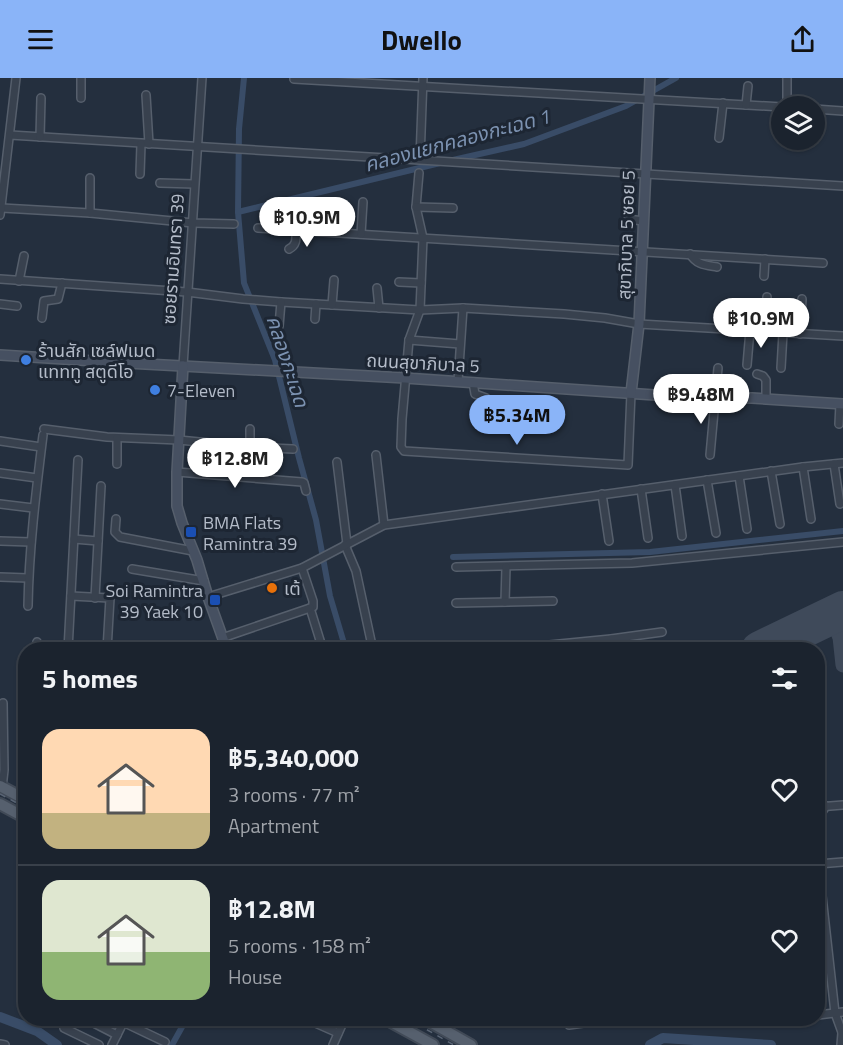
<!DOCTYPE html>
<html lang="en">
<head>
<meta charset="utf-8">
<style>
	body { margin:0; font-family:"Titillium Web","Noto Sans Thai",sans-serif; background:#282f3a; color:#f1f3f6; height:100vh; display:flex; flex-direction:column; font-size:22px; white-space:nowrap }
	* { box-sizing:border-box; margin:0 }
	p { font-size:20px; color:#a0a4aa }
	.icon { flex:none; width:33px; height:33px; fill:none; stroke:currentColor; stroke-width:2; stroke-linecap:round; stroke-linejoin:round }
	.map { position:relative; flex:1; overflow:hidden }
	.side { position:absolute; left:18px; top:564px; width:807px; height:384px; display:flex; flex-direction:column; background:#1b232e; border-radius:24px; box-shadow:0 2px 4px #0004,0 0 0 2px #39404a }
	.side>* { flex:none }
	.buttons { position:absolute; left:771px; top:18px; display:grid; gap:12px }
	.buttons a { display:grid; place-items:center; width:54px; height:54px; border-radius:50%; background:#1b232e; box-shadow:0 2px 4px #0004,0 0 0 2px #39404a; font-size:30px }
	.price { position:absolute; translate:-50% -51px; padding:0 14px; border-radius:21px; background:#fff; color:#222; font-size:20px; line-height:39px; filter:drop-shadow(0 2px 3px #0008) }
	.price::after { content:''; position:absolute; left:50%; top:36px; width:18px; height:14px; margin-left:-9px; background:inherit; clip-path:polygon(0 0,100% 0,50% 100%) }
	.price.on { background:#8ab4f8; color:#111 }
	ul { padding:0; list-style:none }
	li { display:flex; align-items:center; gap:18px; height:150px; padding:0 24px }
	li+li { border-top:2px solid #39404a }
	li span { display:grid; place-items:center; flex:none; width:168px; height:120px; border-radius:18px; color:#555 }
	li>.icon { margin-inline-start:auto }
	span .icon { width:72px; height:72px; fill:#fffc; stroke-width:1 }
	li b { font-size:26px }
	h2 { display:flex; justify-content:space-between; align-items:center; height:72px; padding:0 24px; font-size:26px }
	header { display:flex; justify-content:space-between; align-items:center; height:78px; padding:0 24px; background:#8ab4f8; color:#111; font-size:27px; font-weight:700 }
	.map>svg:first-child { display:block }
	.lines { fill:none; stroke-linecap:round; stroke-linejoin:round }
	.canal { stroke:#394c67; stroke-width:6 }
	.river { stroke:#394c67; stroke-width:10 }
	.taxiway { stroke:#3f4a5a; stroke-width:15 }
	.runway { stroke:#3f4a5a; stroke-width:38 }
	.street-casing { stroke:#565f6c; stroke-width:10 }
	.secondary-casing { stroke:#565f6c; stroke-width:12 }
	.primary-casing { stroke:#414a57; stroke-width:14 }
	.street { stroke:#38414e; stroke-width:7 }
	.secondary { stroke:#465061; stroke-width:9 }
	.primary { stroke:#56606e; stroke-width:10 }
	.rail { stroke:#5a6575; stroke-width:1.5; stroke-dasharray:6 6; stroke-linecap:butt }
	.shop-dot { fill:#3f7fe0; stroke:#1d2633; stroke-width:2 }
	.transit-dot { fill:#1a4fb4; stroke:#1d2633; stroke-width:2 }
	.food-dot { fill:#e8710a; stroke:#1d2633; stroke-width:2 }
	.labels { text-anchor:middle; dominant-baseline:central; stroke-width:6; stroke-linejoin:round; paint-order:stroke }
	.street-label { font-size:18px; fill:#b4bcc9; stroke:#1d2633 }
	.poi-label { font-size:18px; fill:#b4bcc9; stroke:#1d2633; text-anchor:start }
	.water-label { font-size:20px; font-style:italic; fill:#7c92b1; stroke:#1d2633 }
</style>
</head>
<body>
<header><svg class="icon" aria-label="menu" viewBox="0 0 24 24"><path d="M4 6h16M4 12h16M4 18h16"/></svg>Dwello<svg class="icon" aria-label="share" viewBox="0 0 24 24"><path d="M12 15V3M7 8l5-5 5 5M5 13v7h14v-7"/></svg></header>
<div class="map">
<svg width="843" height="967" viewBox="0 0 843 967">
	<rect width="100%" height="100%" fill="#242f3e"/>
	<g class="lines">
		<g class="canal">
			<path d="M244 0 239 51 238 134 244 205 275 282 299 380 316 442 330 518 346 572"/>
			<path d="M453 82 524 66 626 28 676 0"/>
			<path d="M238 134 440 85"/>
			<path d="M453 479 650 474 843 453"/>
			<path d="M172 967 187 940"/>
		</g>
		<g class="river">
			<path d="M0 939 37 953 57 967"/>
			<path d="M650 967 663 960 771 967"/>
		</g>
		<g class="taxiway">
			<path d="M830 538 840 559"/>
			<path d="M843 559H840L843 587"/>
		</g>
		<path class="runway" d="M760 572 843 532"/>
		<g class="street-casing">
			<g id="street">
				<path d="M787 0V28"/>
				<path d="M294 1 782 29"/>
				<path d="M146 17 149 66"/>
				<path d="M81 20V0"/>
				<path d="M746 27 748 8"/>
				<path d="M814 31 843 33"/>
				<path d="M10 57 843 108"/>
				<path d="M40 59 41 20"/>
				<path d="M719 60 723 25"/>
				<path d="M420 81 423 0"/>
				<path d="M419 95 416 129 423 160 420 232 409 262 402 341 401 369 404 373 628 387 631 315"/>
				<path d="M140 96 141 66"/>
				<path d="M90 100V135"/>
				<path d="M160 105 194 106"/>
				<path d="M416 129 453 130"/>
				<path d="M2 130 90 135 193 145 234 146"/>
				<path d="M0 137 16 0"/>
				<path d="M628 141 643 143"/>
				<path d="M258 150 823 185"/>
				<path d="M361 156 363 124"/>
				<path d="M289 171C297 167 296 161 296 152"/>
				<path d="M690 176C697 187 705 187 717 189"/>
				<path d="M764 198 765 181"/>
				<path d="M0 201 187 214 243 221 281 224 420 232 463 230 564 236 605 240 639 246 843 258"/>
				<path d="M19 203 24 178"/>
				<path d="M399 204 421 205"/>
				<path d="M377 210 379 230"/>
				<path d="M0 226 17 228"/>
				<path d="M332 227 334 202"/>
				<path d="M42 240 44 223 58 221 62 205"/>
				<path d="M315 241 316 226"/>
				<path d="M279 248 281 224"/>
				<path d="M766 254 767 219"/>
				<path d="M800 256 802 221"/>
				<path d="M409 262 460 266"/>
				<path d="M747 287 750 252"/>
				<path d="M183 288 202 0"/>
				<path d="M781 290 783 255"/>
				<path d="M757 296 763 298 766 302V321"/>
				<path d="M458 303 463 230"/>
				<path d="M473 304 475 316 486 320 489 323 488 341"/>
				<path d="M839 346 840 326"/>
				<path d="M44 351 107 359 179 362 250 369 293 371"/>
				<path d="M117 360V386"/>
				<path d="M0 363 41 369"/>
				<path d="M250 369V351"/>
				<path d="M376 377 384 447"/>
				<path d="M710 377 718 290"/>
				<path d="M337 384 347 466"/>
				<path d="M834 386 840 426"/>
				<path d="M803 389 811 441"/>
				<path d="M771 393 780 446"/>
				<path d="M177 394 302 404 304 405 306 413"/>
				<path d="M0 395 37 400"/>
				<path d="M739 398 747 451"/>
				<path d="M707 402 716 455"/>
				<path d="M675 407 682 458"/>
				<path d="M641 411 648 460"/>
				<path d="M602 416 609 463"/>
				<path d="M0 426 33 430"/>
				<path d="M116 441 115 454 120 459 193 473"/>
				<path d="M74 461 98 463"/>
				<path d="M0 463 31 464"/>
				<path d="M345 467 356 493 371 563"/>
				<path d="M456 489 632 485 843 464"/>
				<path d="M302 490 313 523V529L310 530 323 572"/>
				<path d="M132 491 204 503"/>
				<path d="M0 499 28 500"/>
				<path d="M71 518 110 520 107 572"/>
				<path d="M208 519 302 490 384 447 803 389 843 385"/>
				<path d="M95 520 101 408"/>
				<path d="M505 524 506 489"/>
				<path d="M456 525 553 523"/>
				<path d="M28 528C29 470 36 414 43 357"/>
				<path d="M222 560 310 530"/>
				<path d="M611 561 612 572"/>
				<path d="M37 564 38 572"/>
				<path d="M68 572 78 382"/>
				<path d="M498 572 611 561 662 554"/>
				<path d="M2 710 4 692 3 625"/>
				<path d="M818 729 843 727"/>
				<path d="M818 740 826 728"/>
				<path d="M818 782 835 935 843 957"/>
				<path d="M818 786 843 784"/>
				<path d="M818 937 843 934"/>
				<path d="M84 940 117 957"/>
				<path d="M304 940 338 955"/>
				<path d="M123 944 165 964"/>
				<path d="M569 947 619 940"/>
				<path d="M64 950 99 967"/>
				<path d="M0 966 5 967"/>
				<path d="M112 967 124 943"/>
				<path d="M333 967 345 940"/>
				<path d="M841 967 842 955"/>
			</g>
		</g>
		<g class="secondary-casing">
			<g id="secondary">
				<path d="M0 277 127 285 405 300 684 319 752 320 843 326"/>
				<path d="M183 288 177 394V428L182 445 197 482 208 519 227 572"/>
				<path d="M631 315 639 246 650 0"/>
			</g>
		</g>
		<g class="primary-casing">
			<g id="primary">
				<path d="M0 708 26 722"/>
				<path d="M0 726 26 740"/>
				<path d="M384 940 433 967"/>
				<path d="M423 940 471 967"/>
			</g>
		</g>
		<use href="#street" class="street"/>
		<use href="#secondary" class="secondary"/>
		<use href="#primary" class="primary"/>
		<g class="rail">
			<path d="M0 716 26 730"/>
			<path d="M406 940 454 967"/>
		</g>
	</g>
	<g class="shop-dot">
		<circle cx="26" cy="282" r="6"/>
		<circle cx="155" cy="312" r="6"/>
	</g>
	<g class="transit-dot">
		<rect x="185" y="448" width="12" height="12" rx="3"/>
		<rect x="209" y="516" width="12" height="12" rx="3"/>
	</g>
	<circle class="food-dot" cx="272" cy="510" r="6"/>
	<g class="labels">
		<g class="street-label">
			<text transform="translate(626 157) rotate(-88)">สุขาภิบาล 5 ซอย 5</text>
			<text transform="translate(173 181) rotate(-86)">ซอยรามอินทรา 39</text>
			<text transform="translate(423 285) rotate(3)">ถนนสุขาภิบาล 5</text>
		</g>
		<g class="poi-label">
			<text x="38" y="272">ร้านสัก เซล์ฟเมด<tspan x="38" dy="21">แทททู สตูดีโอ</tspan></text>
			<text x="167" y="312">7-Eleven</text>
			<text x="203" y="444">BMA Flats<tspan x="203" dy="21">Ramintra 39</tspan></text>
			<text x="284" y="510">เต้</text>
			<text x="203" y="512" text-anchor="end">Soi Ramintra<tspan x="203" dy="21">39 Yaek 10</tspan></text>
		</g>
		<g class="water-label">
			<text transform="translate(457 62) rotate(-15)">คลองแยกคลองกะเฉด 1</text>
			<text transform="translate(288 283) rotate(72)">คลองกะเฉด</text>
		</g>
	</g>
</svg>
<div class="buttons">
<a><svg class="icon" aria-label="layers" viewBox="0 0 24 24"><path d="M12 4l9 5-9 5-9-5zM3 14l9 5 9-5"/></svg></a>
</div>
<b class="price" style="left:307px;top:170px">฿10.9M</b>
<b class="price" style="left:761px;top:271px">฿10.9M</b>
<b class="price" style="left:701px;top:347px">฿9.48M</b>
<b class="price on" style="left:517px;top:368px">฿5.34M</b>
<b class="price" style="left:235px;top:411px">฿12.8M</b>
<section class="side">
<h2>5 homes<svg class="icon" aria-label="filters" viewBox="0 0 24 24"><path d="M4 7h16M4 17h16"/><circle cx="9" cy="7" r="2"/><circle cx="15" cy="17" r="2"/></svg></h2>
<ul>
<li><span style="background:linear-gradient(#ffd9b3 70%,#c2b280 0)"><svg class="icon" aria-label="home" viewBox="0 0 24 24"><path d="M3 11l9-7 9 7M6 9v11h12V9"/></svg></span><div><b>฿5,340,000</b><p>3 rooms · 77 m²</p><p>Apartment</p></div><svg class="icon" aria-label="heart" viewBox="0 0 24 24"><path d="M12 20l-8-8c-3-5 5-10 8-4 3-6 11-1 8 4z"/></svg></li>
<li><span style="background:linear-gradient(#dfe7d0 60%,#8fb573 0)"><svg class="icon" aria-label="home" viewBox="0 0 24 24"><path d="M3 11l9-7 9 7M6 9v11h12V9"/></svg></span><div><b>฿12.8M</b><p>5 rooms · 158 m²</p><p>House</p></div><svg class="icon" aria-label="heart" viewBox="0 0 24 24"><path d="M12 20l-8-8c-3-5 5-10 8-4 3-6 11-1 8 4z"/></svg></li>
</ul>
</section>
</div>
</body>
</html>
